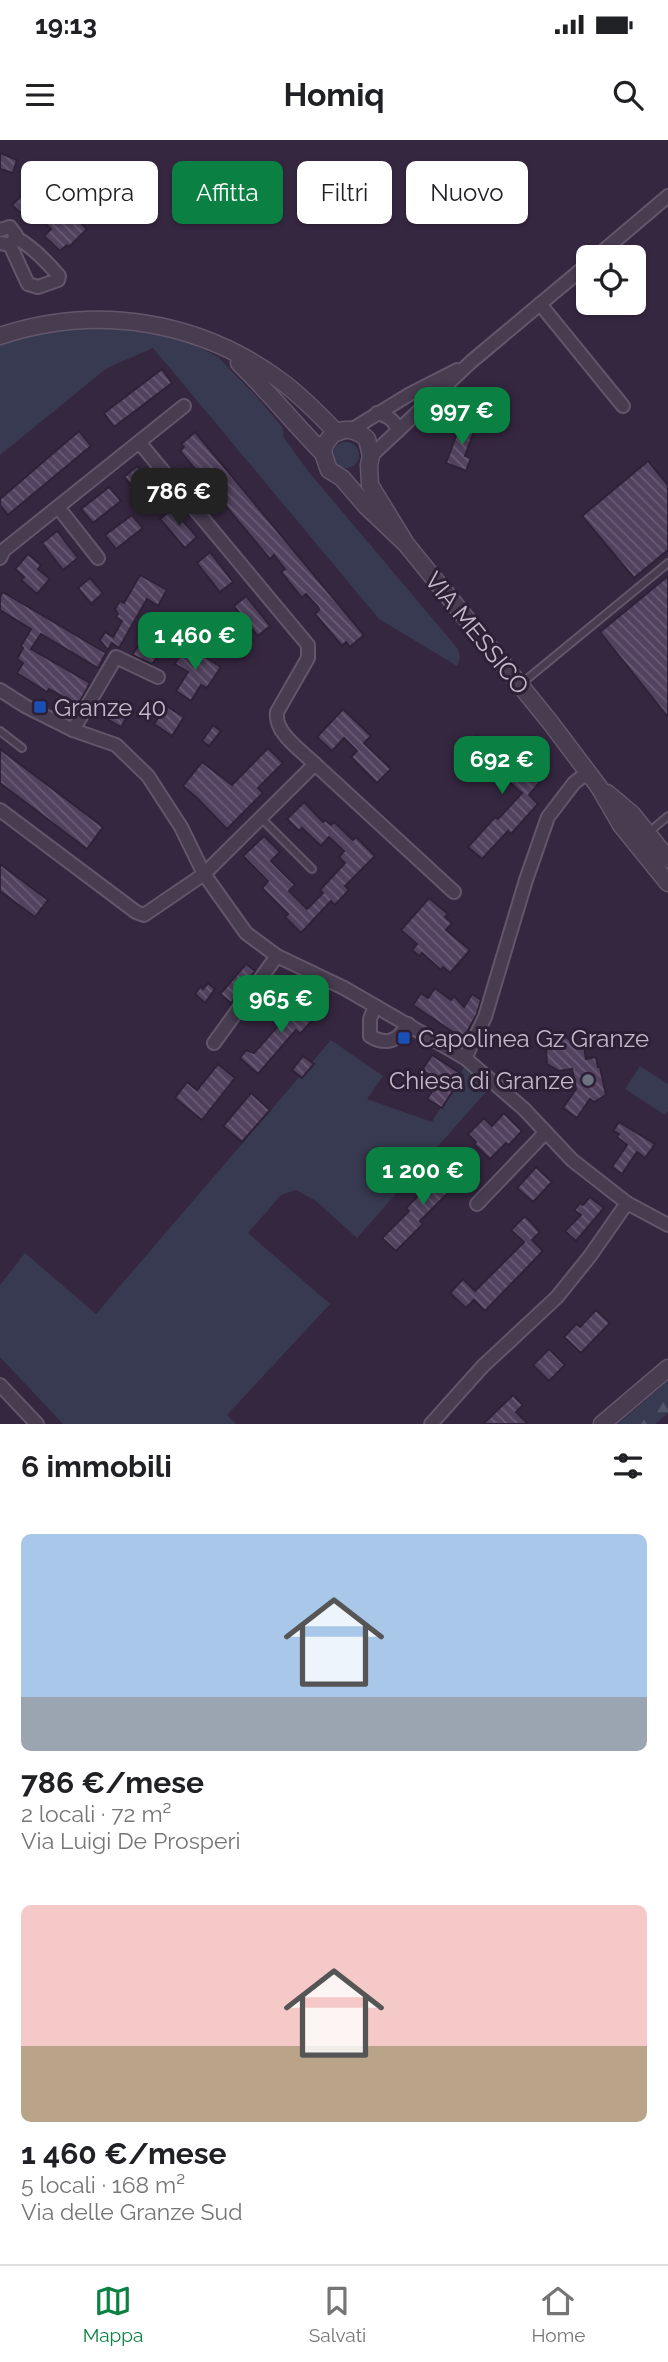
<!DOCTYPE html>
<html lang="it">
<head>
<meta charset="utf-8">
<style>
	body { margin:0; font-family:Raleway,sans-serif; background:#f6f6f6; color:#202124; height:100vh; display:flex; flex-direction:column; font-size:26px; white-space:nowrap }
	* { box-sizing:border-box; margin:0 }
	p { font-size:23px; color:#757577 }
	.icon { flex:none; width:38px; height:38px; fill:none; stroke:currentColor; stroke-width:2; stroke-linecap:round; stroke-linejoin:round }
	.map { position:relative; height:1284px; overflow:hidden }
	.sheet { display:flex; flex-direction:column; background:#fff; flex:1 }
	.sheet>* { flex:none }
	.hud { position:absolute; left:21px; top:21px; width:626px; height:63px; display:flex; gap:14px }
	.fabs { position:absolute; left:576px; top:105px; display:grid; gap:14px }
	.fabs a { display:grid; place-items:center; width:70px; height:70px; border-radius:10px; background:#fff; box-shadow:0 2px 5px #0004; font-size:35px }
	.price { position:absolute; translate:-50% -60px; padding:0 16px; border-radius:14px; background:#0b8043; color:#fff; font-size:23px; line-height:46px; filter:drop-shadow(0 2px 4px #0008) }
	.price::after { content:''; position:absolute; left:50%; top:42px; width:21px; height:16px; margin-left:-10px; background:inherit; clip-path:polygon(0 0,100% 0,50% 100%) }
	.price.on { background:#222; color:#fff }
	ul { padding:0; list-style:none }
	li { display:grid; align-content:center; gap:14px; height:371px; padding:0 21px }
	li span { display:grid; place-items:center; height:217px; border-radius:10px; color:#555 }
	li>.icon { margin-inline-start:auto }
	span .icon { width:126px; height:126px; fill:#fffc; stroke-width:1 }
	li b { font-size:30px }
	h2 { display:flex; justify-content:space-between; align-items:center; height:84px; padding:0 21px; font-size:30px }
	.tag { padding:0 24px; border-radius:10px; background:#fff; box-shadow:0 2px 5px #0004; font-size:24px; line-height:63px }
	.tag.on { background:#0b8043; color:#fff }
	.status { display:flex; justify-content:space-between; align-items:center; height:49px; padding:0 35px; background:#fff; direction:ltr }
	.status svg { height:19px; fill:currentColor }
	header { display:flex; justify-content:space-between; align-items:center; height:91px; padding:0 21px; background:#fff; font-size:32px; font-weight:700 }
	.dock { display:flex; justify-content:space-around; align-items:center; height:98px; border-top:2px solid #e0e0e0; background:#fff; font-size:19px; color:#757577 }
	.dock a { display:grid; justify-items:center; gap:4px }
	.dock .on { color:#0b8043 }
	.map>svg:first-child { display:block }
	.green { fill:#373a50 }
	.forest { fill:url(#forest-firs) }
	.building { fill:url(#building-back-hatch); stroke:#2f2238; stroke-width:2 }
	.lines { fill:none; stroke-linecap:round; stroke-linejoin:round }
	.service-casing { stroke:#63566b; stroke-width:10 }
	.minor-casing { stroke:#63566b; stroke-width:16 }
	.tertiary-casing { stroke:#63566b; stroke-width:19 }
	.service { stroke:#483c51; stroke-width:6 }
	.minor { stroke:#483c51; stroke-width:12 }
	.tertiary { stroke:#483c51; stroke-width:16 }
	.transit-dot { fill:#1a4fb4; stroke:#2d2036; stroke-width:2.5 }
	.worship-dot { fill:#6b7280; stroke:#2d2036; stroke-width:2.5 }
	.labels { text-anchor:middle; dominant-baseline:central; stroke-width:6; stroke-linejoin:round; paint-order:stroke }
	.street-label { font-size:24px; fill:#c4b8cb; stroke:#2d2036 }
	.poi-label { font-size:24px; fill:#c4b8cb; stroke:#2d2036; text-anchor:start }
</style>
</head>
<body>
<div class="status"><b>19:13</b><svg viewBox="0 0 49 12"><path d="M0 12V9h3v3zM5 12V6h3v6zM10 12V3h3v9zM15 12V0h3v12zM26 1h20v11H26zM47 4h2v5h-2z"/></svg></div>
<header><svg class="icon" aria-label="menu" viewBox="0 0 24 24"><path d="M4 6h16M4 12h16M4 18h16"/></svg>Homiq<svg class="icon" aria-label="search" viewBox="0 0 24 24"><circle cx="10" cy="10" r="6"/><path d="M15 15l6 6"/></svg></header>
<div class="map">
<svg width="668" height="1284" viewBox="0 0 668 1284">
	<defs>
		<pattern id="forest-firs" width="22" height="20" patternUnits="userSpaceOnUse" patternTransform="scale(1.75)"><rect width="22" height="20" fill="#373a50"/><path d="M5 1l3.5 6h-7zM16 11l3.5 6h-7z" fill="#525468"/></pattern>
		<pattern id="building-back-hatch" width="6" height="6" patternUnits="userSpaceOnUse" patternTransform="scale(1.75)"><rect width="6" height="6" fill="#52425f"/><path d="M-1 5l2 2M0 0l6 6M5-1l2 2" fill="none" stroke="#695b75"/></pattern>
	</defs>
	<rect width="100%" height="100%" fill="#362741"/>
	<g class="green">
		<path d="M152 182 218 217 257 257 283 288 284 298 308 331 458 509 460 518 457 526 379 479 153 208 107 228 0 315V193Z"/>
		<circle cx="346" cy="315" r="13"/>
		<path d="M331 900 383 936 367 959 432 982 468 921 492 945 357 1098 316 1061 296 1050 281 1055 248 1093 330 1164 227 1275 236 1284H63L0 1217V1145L25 1113 96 1174Z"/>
		<path d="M640 926 668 944V971L665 975 625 949Z"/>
	</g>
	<path class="forest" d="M668 1241V1273L655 1284H618Z"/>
	<g class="building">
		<path d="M0 13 17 20 13 33 0 29Z"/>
		<path d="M34 43 49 57 46 60 62 75 67 70 87 89 69 107 67 105 60 111 44 96 51 89 38 77 35 80 30 76 27 79 12 65Z"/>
		<path d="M162 229 172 243 114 287 104 273Z"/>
		<path d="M462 280 476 286 465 316 471 318 466 331 446 323Z"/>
		<path d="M79 291 91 306 8 375 0 365V359Z"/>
		<path d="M195 292 364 495 350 507 346 502 342 506 315 474 319 470 318 467 306 454 302 458 281 432 285 429 274 415 270 419 180 311 184 307 181 304Z"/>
		<path d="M648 321 668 345V410L634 438 582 376Z"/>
		<path d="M137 326 162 355 149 365 124 337Z"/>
		<path d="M109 347 121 361 93 383 81 369Z"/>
		<path d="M172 369 197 397 185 408 160 379Z"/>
		<path d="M132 375 143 388 116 409 105 395Z"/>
		<path d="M57 391 78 418 63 430 42 403Z"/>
		<path d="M210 412 233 442 220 452 197 423Z"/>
		<path d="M28 414 41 425 38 429 50 439 37 454 21 440 24 437 15 429Z"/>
		<path d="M140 435 167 450 158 466 147 459 119 508 112 503 108 510 100 500 105 492 113 497 122 481 116 477 118 474 115 469 120 461 124 463Z"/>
		<path d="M668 436V577L600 492Z"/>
		<path d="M90 438 103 453 91 464 78 448Z"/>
		<path d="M3 452 106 513 98 528 41 494 31 509 90 543 78 565 49 549 47 552 17 533 23 523 17 519 23 508 21 506 31 489 0 470V457Z"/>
		<path d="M246 456 270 486 258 496 234 466Z"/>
		<path d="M152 486 162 492 163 506 165 507 152 524 132 515Z"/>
		<path d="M186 505 221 527 207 548 201 545 191 561 176 551 188 532 175 524Z"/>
		<path d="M119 559 133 567 121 587 107 579Z"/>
		<path d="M166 566 184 577 172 596 154 584Z"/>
		<path d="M343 569 371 596 364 603 391 629 377 643 351 617 357 611 344 598 332 611 317 597Z"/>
		<path d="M213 585 221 591 209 606 202 601Z"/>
		<path d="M477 595 505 621 509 617 539 643 529 655 538 664 511 694 508 691 482 719 468 707 495 677 498 679 522 653 498 632 494 636 464 609Z"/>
		<path d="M268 608 283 623 258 648 263 653 227 689 197 658 183 646 202 622 232 645Z"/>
		<path d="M0 609 103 687 87 709 0 643Z"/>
		<path d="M304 662 323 682 325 680 331 685 334 682 353 700 356 697 375 716 345 746 349 750 335 765 331 761 301 793 285 777 288 774 262 748 268 741 243 716 264 696 280 712 271 721 295 745 289 751 307 769 323 753 320 750 345 723 339 717 344 711 329 697 321 706 302 688 299 691 287 679Z"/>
		<path d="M0 724 48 760 35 777 0 751Z"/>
		<path d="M429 758 448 774 445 777 452 783 446 790 470 810 450 833 443 827 441 830 422 813 419 816 412 810 417 804 401 790Z"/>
		<path d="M246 824 255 831 231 863 220 854Z"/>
		<path d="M208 843 215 849 205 863 195 854 201 846 203 849Z"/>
		<path d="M435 848 451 860 454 856 464 867 472 854 481 860 477 874 463 899 413 865 421 853 428 858Z"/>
		<path d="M302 859 310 866 312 863 321 871 300 894 296 890 258 934 240 918 246 910 254 913Z"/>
		<path d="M565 897 579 905 583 900 586 919 596 917 598 927H600L606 955 594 962 590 959 577 978 563 968 576 949 572 929 559 931 547 924 546 911 553 900Z"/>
		<path d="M432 915 463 935 442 968 427 959 439 941 422 930Z"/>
		<path d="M303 916 314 924 302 938 292 930Z"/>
		<path d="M218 924 235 938 202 980 175 958 187 942 197 950Z"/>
		<path d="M251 953 270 970 242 1002 223 986Z"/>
		<path d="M504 973 522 991 509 1005 506 1003 490 1019 474 1004 476 1002 468 994 484 978 492 986Z"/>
		<path d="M619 982 655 1004 645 1018 637 1012 622 1034 612 1027 627 1005 617 997 619 994 613 991Z"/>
		<path d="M450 1023 464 1037 420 1081 423 1084 396 1111 382 1098 409 1071 406 1068Z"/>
		<path d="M536 1027 552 1042 533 1062 517 1048Z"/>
		<path d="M590 1057 604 1068 576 1101 565 1091 581 1075 574 1070 580 1063 583 1065Z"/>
		<path d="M525 1076 540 1092 532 1100 543 1111 485 1171 474 1160 466 1168 450 1153 463 1139 475 1151 524 1102 511 1090Z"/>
		<path d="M596 1170 610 1183 581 1213 564 1197 576 1184 580 1187Z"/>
		<path d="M549 1209 565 1225 549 1241 533 1225Z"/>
		<path d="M513 1255 523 1265 516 1272 528 1284H483Z"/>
	</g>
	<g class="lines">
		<g class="service-casing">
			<g id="service">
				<path d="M521 544 668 423"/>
				<path d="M0 591 22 608"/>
				<path d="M261 678 312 729"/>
				<path d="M648 693 668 676"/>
			</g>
		</g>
		<g class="minor-casing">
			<g id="minor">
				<path d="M0 90 10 87 16 95 11 105 0 103"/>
				<path d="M10 105 28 144 38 147 58 140 59 136C47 122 32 106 16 98"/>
				<path d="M596 117 668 56"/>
				<path d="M540 164 623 266"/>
				<path d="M377 273C388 276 395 280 398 291"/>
				<path d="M351 290 410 254 457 230"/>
				<path d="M139 302 184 266"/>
				<path d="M371 316 472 221 588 124"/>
				<path d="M58 367 98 418"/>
				<path d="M0 418 4 410 139 302 308 505V518L277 572C274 593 301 610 315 624"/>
				<path d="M0 550 25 566 73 590 116 605 148 636 181 687 204 734 246 793 277 816 344 848 465 918 524 969 572 1020 627 1063 668 1085"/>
				<path d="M73 590 116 517 158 537"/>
				<path d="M0 670 136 772 144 775 204 734 315 624 454 752"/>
				<path d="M375 866 370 879V896C387 906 398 901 408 884"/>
				<path d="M214 903 277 816"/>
				<path d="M465 918 485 877 526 740 548 677 574 643 588 632"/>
				<path d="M477 1064 545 993"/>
				<path d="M0 1245 37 1284"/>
				<path d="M431 1284 483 1226 557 1157 590 1116 627 1063"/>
			</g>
		</g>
		<g class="tertiary-casing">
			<g id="tertiary">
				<path d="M0 196C96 164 199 180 281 241 301 256 319 274 336 292"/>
				<path d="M239 223C269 252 294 284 323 313"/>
				<path d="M406 404 366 366 342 338 329 330 323 313 325 304 333 294 344 290H351L361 294 367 299 371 316 369 325 370 345 406 404 550 582 599 647 621 685 668 743"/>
				<path d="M607 653 632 674 668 719"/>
				<path d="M602 1284 668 1228"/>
			</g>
		</g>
		<use href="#service" class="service"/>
		<use href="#minor" class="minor"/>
		<use href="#tertiary" class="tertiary"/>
	</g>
	<g class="transit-dot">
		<rect x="33" y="560" width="14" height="14" rx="3.5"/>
		<rect x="397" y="891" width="14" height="14" rx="3.5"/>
	</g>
	<circle class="worship-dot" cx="588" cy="940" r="7"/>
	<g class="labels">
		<g class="street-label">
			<text transform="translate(477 493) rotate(51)">VIA MESSICO</text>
		</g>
		<g class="poi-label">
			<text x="54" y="567">Granze 40</text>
			<text x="418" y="898">Capolinea Gz Granze</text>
			<text x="574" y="940" text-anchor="end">Chiesa di Granze</text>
		</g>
	</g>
</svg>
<div class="fabs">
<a><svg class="icon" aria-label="locate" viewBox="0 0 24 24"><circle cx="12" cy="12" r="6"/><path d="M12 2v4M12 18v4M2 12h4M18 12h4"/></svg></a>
</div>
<b class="price" style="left:462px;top:307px">997 €</b>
<b class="price on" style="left:179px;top:388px">786 €</b>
<b class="price" style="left:195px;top:532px">1 460 €</b>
<b class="price" style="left:502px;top:656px">692 €</b>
<b class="price" style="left:281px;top:895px">965 €</b>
<b class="price" style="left:423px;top:1067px">1 200 €</b>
<div class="hud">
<a class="tag">Compra</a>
<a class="tag on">Affitta</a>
<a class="tag">Filtri</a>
<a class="tag">Nuovo</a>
</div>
</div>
<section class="sheet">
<h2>6 immobili<svg class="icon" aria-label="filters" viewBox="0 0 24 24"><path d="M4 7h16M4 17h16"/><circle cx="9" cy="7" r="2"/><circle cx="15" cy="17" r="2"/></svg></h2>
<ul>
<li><span style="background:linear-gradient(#a9c7e8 75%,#9aa5b1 0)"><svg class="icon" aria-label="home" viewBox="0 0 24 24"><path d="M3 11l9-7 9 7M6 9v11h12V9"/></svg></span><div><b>786 €/mese</b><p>2 locali · 72 m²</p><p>Via Luigi De Prosperi</p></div></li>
<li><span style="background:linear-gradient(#f6c9c9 65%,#b9a48a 0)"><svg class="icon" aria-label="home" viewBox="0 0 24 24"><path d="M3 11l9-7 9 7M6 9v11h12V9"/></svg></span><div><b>1 460 €/mese</b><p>5 locali · 168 m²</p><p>Via delle Granze Sud</p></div></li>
</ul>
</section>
<nav class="dock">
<a class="on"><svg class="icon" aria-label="map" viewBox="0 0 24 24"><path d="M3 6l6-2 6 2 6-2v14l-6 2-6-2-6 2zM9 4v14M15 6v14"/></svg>Mappa</a>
<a><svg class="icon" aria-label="saved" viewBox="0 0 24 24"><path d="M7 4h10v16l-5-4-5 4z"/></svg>Salvati</a>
<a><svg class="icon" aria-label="home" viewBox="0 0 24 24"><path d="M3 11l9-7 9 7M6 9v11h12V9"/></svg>Home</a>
</nav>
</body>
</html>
